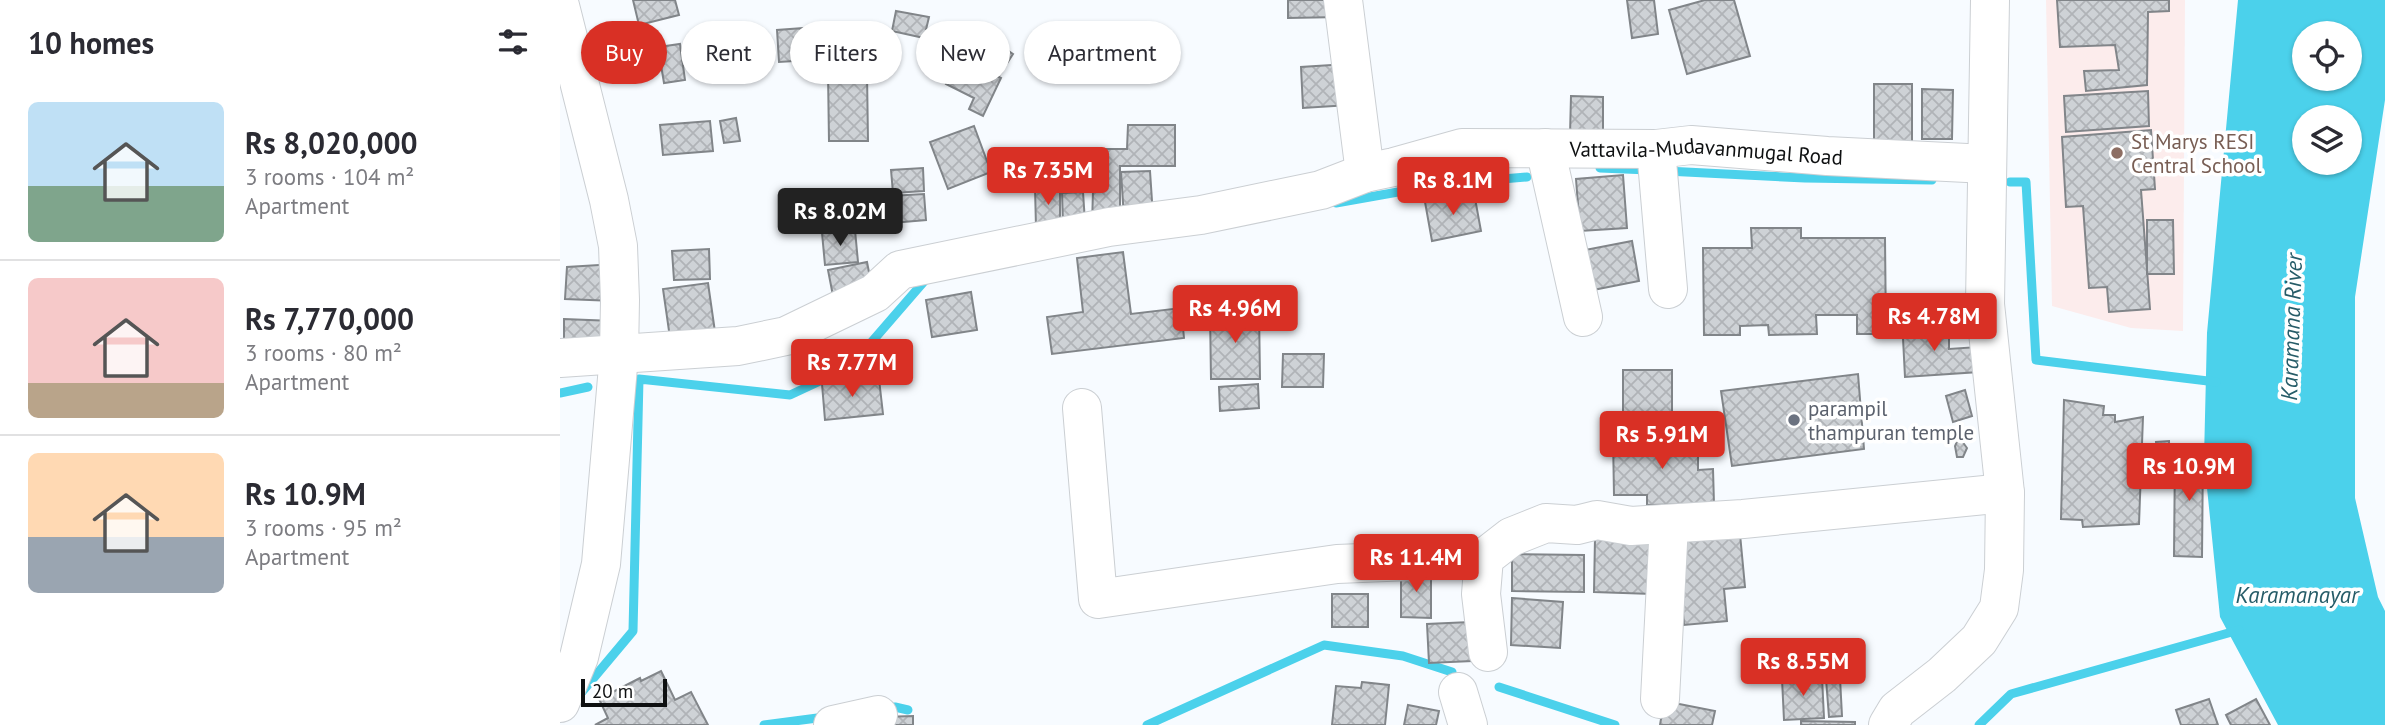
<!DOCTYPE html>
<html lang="en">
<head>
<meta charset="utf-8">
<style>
	body { margin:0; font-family:"PT Sans",sans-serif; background:#f2f2f3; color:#2b2b33; height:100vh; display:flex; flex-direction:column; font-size:26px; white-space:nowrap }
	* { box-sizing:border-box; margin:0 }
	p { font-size:23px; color:#7c7c81 }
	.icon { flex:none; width:38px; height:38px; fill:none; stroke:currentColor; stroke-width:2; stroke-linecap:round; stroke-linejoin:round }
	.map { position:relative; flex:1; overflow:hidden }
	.drawer { display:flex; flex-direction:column; background:#fff; width:560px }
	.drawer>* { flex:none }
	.banner { position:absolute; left:21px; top:21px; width:665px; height:63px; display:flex; gap:14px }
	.controls { position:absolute; left:1732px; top:21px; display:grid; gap:14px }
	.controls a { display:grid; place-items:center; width:70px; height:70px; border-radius:50%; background:#fff; box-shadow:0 2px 5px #0004; font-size:35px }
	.scale { position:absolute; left:21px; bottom:18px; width:86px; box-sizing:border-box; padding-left:7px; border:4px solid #0e1011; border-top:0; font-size:19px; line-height:24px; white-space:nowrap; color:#0e1011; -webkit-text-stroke:5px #fff; paint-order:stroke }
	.price { position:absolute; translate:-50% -60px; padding:0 16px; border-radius:7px; background:#d93025; color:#fff; font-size:23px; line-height:46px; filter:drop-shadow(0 2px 4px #0008) }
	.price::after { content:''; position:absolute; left:50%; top:42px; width:21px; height:16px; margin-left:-10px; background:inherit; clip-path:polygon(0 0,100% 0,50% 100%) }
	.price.current { background:#222; color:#fff }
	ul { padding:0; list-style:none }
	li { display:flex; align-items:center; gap:21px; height:175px; padding:0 28px }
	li+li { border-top:2px solid #e1e1e2 }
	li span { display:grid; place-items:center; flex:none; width:196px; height:140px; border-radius:10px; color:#555 }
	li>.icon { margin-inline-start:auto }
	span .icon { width:84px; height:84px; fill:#fffc; stroke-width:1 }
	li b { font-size:30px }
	h2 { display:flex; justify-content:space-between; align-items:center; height:84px; padding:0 28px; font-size:30px }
	.tag { padding:0 24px; border-radius:32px; background:#fff; box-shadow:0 2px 5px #0004; font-size:24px; line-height:63px }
	.tag.current { background:#d93025; color:#fff }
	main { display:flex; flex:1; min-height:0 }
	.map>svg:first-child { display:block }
	.education { fill:#fcecec }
	.water { fill:#4bd1eb; fill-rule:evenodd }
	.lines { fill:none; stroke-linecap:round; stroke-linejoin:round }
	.stream { stroke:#4bd1eb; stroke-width:9 }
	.building { fill:url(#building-cross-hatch); stroke:#818589; stroke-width:2 }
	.minor-casing { stroke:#cbcfd3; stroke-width:40 }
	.minor { stroke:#fff; stroke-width:38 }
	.education-dot { fill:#8d6e63; stroke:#fff; stroke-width:2.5 }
	.worship-dot { fill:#6b7280; stroke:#fff; stroke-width:2.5 }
	.labels { text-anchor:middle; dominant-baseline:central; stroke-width:7; stroke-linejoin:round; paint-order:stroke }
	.education-label { font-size:21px; fill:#785e54; stroke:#fff; text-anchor:start }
	.street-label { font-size:21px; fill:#0e1011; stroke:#fff }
	.worship-label { font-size:21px; fill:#5b616d; stroke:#fff; text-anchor:start }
	.water-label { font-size:23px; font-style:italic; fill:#265c68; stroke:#fff }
</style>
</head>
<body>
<main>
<section class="drawer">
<h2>10 homes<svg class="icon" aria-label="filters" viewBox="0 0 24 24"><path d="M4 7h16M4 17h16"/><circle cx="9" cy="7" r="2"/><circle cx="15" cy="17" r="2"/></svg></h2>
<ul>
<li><span style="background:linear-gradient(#bfe0f5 60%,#7fa58c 0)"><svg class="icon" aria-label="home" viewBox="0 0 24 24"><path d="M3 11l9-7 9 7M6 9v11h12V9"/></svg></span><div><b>Rs 8,020,000</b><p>3 rooms · 104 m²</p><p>Apartment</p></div></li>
<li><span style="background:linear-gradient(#f6c9c9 75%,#b9a48a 0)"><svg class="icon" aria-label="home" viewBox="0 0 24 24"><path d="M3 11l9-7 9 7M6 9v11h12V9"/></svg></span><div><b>Rs 7,770,000</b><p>3 rooms · 80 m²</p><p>Apartment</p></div></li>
<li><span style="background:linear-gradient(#ffd9b3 60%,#9aa5b1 0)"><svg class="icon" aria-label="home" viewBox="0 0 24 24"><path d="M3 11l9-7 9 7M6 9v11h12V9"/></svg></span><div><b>Rs 10.9M</b><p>3 rooms · 95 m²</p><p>Apartment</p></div></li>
</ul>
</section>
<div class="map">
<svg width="1825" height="725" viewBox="0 0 1825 725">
	<defs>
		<pattern id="building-cross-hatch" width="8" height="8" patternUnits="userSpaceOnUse" patternTransform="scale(1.75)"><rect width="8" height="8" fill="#ced2d6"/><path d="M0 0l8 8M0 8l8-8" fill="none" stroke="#b0b3b7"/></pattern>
	</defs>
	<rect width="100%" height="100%" fill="#f7fbff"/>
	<path class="education" d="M1486 0H1625L1623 331 1571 328 1492 306Z"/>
	<path class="water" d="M1678 0H1825V100L1795 297V498L1818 597 1825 611V725H1718L1660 617 1644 458 1647 333ZM1745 33H1790V79H1745ZM1745 117H1790V163H1745Z"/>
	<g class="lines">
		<g class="stream">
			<path d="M1040 168 1089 170"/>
			<path d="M1106 171 1245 178 1372 180"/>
			<path d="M1450 182H1466L1476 360 1656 382"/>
			<path d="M776 203 883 184 967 177"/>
			<path d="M0 393 28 387"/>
			<path d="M939 687 1055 725"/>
			<path d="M21 693 73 631 79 379 230 395 290 367 367 278"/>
			<path d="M324 708 335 707 348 710"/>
			<path d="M204 725 265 717"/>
			<path d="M587 725 764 645 843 656 892 672"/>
			<path d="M1419 725 1451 694 1679 630"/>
		</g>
	</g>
	<g class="building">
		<path d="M73 0H115L119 15 79 25Z"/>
		<path d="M728 0H779L780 17 728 18Z"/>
		<path d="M1067 0H1094L1098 34 1072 38Z"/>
		<path d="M1145 0H1174L1190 56 1127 74 1109 10Z"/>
		<path d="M1497 0H1609V11L1588 12 1587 85 1526 91 1524 71 1559 70 1555 45 1500 47Z"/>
		<path d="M336 11 369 17 364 38 332 31Z"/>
		<path d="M298 24 300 57 219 62 217 30Z"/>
		<path d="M416 29 453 54 440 74 403 49Z"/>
		<path d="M120 44 125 80 104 83 98 47Z"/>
		<path d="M400 57 441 78 423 116 409 109 414 98 386 84Z"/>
		<path d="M787 64 789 105 743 108 741 67Z"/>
		<path d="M268 73H307L308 141H269Z"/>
		<rect x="1314" y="84" width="38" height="67"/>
		<path d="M1362 89 1393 90 1392 139H1362Z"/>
		<path d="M1588 91 1589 126 1506 132 1504 96Z"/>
		<path d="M1011 96 1043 97V136L1010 135Z"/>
		<path d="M176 118 180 141 164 143 160 121Z"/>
		<path d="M150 121 153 151 103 155 100 125Z"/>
		<path d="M568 125H615V166H560V224H532L533 191H541V149H567Z"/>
		<path d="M414 126 431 172 388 189 370 142Z"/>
		<path d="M1591 130 1595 189 1581 190 1590 309 1549 312 1547 287 1529 288 1523 206 1506 207 1502 137Z"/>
		<path d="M363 168 364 191 333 193 331 170Z"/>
		<path d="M590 171 593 216 564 218 561 172Z"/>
		<path d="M1063 175 1067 228 1020 231 1016 179Z"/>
		<path d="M500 187V227H476L475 188Z"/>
		<path d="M523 192 525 222 503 224 502 193Z"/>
		<path d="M914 193 921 231 872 241 865 202Z"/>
		<path d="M364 194 366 220 332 223 330 196Z"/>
		<path d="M1587 220H1613L1614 274H1587Z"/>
		<path d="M1191 228H1241V238H1325L1326 334H1297V315H1256L1257 334 1209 335 1208 325 1180 326V335H1144L1143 248H1192Z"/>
		<path d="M295 230 298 262 265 265 262 233Z"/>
		<path d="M1072 241 1079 281 1033 290 1025 250Z"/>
		<path d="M149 249 150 279 114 280 112 251Z"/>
		<path d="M563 252 571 314 621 308 624 338 492 354 487 317 523 312 517 258Z"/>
		<path d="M307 262 313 293 274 301 268 270Z"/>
		<path d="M55 264 54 301 5 299 7 267Z"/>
		<path d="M148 283 156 339 111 345 103 289Z"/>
		<path d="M411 292 417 330 372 337 366 300Z"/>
		<path d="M699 310 700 379H651L650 311Z"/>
		<path d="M1363 317 1364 336 1389 335V349L1418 347 1419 372 1345 377 1342 319Z"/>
		<path d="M4 319 53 321 54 347 4 348Z"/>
		<path d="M723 354H764L763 387H722Z"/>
		<path d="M1063 370H1112V427L1063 428Z"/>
		<path d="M1298 374 1304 449 1172 466 1161 391Z"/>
		<path d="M319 379 323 414 265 420 262 384Z"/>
		<path d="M698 384 699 408 660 411 659 387Z"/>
		<path d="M1405 390 1412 416 1393 422 1386 396Z"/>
		<path d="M1504 400 1544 406 1543 415H1555V422L1583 417 1579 524 1523 527 1522 520 1501 519Z"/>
		<path d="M1138 436V470L1153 469 1154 504 1087 505V495H1054L1053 438Z"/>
		<path d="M1399 437 1407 448 1403 457H1397L1395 446Z"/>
		<path d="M1609 441 1610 478 1599 479 1596 442Z"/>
		<path d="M1615 450H1643L1642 557 1614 556Z"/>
		<path d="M1180 534 1185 587 1164 589 1167 621 1124 625 1117 539Z"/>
		<path d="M1035 538 1094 539 1092 594 1034 592Z"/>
		<path d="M952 554 1024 555V592L952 591Z"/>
		<path d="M841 570 871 571V618L841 617Z"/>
		<rect x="772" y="594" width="36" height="33"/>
		<path d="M952 598 1003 602 1000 648 951 645Z"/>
		<path d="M910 622 912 661 869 663 867 624Z"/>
		<path d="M101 671 115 700 131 692 148 725H35L48 718 39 699 80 678 81 681Z"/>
		<path d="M1262 677 1264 718 1224 720 1222 679Z"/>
		<path d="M1280 678 1282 716 1269 717 1266 679Z"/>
		<path d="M802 682 829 685 825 725H772L776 686 801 688Z"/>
		<path d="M1649 699 1658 725H1621L1616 710Z"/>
		<path d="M1696 699 1710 725H1671L1666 715Z"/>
		<path d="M1104 701 1155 711 1152 725H1100Z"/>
		<path d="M848 705 879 711 876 725H844Z"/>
		<path d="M353 716V725H321V717Z"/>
		<path d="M1241 721 1295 722V725H1241Z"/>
	</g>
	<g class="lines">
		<g class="minor-casing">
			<g id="minor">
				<path d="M783 0 805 173"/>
				<path d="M0 6 49 200 58 246 60 300 59 355 41 564 19 657 0 703"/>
				<path d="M985 148 1023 317"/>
				<path d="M1096 149 1108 289"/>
				<path id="s1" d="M0 358 178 346 226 336 315 293 340 270 549 227 641 215 761 190 805 173 834 167 902 148 1096 149 1131 145 1267 156 1427 164"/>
				<path d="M522 408 538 599 777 564 924 558"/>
				<path d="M928 652 921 594 924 558 951 537 986 523 1017 525 1037 520 1071 526 1183 519 1445 493"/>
				<path d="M898 692 908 725"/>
				<path d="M1100 699 1109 524"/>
				<path d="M273 725 318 715"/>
				<path d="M1328 725 1337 710 1382 675 1419 640 1439 608 1444 570 1445 493 1425 304 1430 0"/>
			</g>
		</g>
		<use href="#minor" class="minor"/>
	</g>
	<circle class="education-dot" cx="1557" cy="153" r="7"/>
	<circle class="worship-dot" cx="1234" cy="420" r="7"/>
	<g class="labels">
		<g class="education-label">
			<text x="1571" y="141">St Marys RESI<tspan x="1571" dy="24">Central School</tspan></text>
		</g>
		<g class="street-label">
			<text stroke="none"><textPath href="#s1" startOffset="1181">Vattavila-Mudavanmugal Road</textPath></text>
		</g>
		<g class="worship-label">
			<text x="1248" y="408">parampil<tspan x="1248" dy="24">thampuran temple</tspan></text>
		</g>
		<g class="water-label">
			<text transform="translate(1731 327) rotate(-88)">Karamana River</text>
			<text x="1737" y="594">Karamanayar</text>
		</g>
	</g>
</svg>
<div class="controls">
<a><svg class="icon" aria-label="locate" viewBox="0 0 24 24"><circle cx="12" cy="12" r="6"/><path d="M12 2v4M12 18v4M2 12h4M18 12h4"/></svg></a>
<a><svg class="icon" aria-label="layers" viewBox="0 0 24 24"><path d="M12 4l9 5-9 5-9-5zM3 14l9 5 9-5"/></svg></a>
</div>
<div class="scale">20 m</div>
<b class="price" style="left:488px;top:207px">Rs 7.35M</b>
<b class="price" style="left:893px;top:217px">Rs 8.1M</b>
<b class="price current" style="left:280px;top:248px">Rs 8.02M</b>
<b class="price" style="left:675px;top:345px">Rs 4.96M</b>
<b class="price" style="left:1374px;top:353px">Rs 4.78M</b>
<b class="price" style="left:292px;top:399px">Rs 7.77M</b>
<b class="price" style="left:1102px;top:471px">Rs 5.91M</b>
<b class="price" style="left:1629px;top:503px">Rs 10.9M</b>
<b class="price" style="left:856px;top:594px">Rs 11.4M</b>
<b class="price" style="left:1243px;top:698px">Rs 8.55M</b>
<div class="banner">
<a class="tag current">Buy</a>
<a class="tag">Rent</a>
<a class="tag">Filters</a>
<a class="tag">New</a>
<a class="tag">Apartment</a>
</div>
</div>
</main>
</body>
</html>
